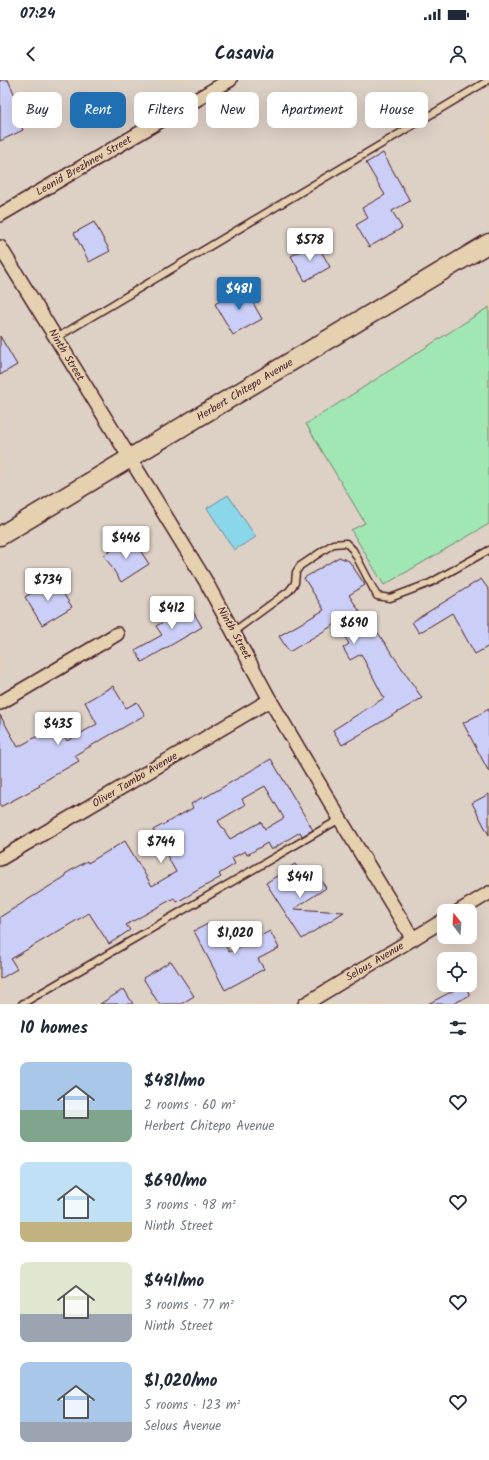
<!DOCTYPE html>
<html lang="en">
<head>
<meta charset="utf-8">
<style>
	body { margin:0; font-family:Kalam,sans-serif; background:#f6f6f7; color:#1f2937; height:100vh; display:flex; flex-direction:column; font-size:15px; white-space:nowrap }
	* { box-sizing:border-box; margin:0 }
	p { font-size:13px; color:#747a83 }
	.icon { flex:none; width:22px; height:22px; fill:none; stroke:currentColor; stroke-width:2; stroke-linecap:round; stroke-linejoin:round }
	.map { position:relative; height:924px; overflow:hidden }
	.sheet { display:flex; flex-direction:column; background:#fff; flex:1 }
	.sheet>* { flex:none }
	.hud { position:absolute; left:12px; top:12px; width:465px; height:36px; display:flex; gap:8px }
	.needle { width:26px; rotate:343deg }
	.buttons { position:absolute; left:437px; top:824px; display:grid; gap:8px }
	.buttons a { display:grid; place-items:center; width:40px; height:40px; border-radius:8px; background:#fff; box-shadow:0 4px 16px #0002; font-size:20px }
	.price { position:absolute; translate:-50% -34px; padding:0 9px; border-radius:4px; background:#fff; color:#222; font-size:13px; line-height:26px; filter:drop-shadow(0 1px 2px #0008) }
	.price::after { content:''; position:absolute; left:50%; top:24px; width:12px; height:9px; margin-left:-6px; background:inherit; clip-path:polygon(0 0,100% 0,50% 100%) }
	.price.active { background:#1f6fb2; color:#fff }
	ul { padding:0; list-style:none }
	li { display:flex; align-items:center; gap:12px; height:100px; padding:0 20px }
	li span { display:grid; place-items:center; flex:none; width:112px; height:80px; border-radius:8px; color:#555 }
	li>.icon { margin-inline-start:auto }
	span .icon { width:48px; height:48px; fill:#fffc; stroke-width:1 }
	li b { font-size:17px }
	h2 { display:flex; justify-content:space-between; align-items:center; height:48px; padding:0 20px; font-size:17px }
	.tag { padding:0 14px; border-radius:8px; background:#fff; box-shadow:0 4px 16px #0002; font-size:14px; line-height:36px }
	.tag.active { background:#1f6fb2; color:#fff }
	.status { display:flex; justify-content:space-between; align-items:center; height:28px; padding:0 20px; background:#fff; direction:ltr }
	.status svg { height:11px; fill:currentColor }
	header { display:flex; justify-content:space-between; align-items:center; height:52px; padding:0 20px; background:#fff; font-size:18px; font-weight:700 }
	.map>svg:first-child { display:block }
	.built { fill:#ddd0c5; fill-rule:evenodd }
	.green { fill:#a0e7b4; stroke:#758370 }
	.water { fill:#8ad7ea; stroke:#708d9e }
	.building { fill:#cbcff7; stroke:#4a1f2b; fill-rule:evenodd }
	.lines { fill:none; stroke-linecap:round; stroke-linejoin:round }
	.service-casing { stroke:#4a1f2b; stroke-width:9 }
	.minor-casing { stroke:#4a1f2b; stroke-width:16 }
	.secondary-casing { stroke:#4a1f2b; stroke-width:21 }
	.service { stroke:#e5d1af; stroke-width:6 }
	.minor { stroke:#e5d1af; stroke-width:13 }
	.secondary { stroke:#e5d1af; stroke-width:18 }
	.labels { text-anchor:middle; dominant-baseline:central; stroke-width:3.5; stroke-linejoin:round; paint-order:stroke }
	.street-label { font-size:11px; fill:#4a1f2b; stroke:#e5d1af }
</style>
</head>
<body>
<div class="status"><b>07:24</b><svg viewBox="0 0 49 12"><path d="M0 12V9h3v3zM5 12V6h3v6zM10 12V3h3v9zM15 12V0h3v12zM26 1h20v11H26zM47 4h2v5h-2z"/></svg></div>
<header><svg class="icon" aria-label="back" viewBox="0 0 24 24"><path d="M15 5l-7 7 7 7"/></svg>Casavia<svg class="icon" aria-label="person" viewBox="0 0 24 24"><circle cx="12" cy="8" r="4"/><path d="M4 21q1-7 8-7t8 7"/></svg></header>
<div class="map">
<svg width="489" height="924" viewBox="0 0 489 924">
	<rect width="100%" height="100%" fill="#e5d1af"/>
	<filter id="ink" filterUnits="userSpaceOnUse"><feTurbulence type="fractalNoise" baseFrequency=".025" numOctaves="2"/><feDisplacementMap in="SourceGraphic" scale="8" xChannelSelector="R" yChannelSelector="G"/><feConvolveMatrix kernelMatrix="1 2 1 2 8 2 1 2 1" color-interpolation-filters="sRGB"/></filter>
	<g filter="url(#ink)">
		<path class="built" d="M0 0H489V924H0ZM444 831H470V857H444ZM444 879H470V905H444Z"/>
		<path class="green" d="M489 227V444L384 505 351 450 365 443 306 344Z"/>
		<path class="water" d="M228 415 256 457 234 470 207 428Z"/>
		<g class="building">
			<path d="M0 0H8L18 22 16 23 23 37 18 39 23 50 0 61Z"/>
			<path d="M383 73 410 121 392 131 402 148 369 167 356 145 368 138 362 128 385 115 366 83Z"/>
			<path d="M94 142 110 171 89 182 74 153Z"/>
			<path d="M316 162 330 187 305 201 291 176Z"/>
			<path d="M244 207 262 239 233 255 215 224Z"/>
			<path d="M0 256 17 285 0 295Z"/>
			<path d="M132 458 149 484 121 502 104 475Z"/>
			<path d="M339 477 349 481 365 505 349 515 375 555 378 553 422 618 342 665 333 650 384 618 361 574 350 580 343 568 349 564 337 543 289 572 279 556 324 530 304 498Z"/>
			<path d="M54 499 72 527 42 545 25 517Z"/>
			<path d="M481 499 489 510V566L475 574 452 533 419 553 412 542Z"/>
			<path d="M185 518 202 547 142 582 135 570 162 555 156 546 176 535 171 526Z"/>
			<path d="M113 606 126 628 137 622 145 635 75 675 79 681 39 704 40 706 0 727V635L18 667 58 645 67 661 97 644 85 622Z"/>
			<path d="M489 629V692L463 643Z"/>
			<path d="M271 679 313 750 302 756 300 752 271 770 267 763 247 775 245 771 232 778 235 784 219 794 221 797 177 822 174 818 126 845 130 850 109 864 89 833 11 879 17 889 0 899V837L66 796 65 794 87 781 88 783 125 761 152 806 176 792 153 750 193 728 191 724 203 717 204 718ZM265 706 284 738 265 749 261 742 230 759 218 741 245 725 242 719Z"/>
			<path d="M489 714V755L472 723Z"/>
			<path d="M295 784 303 795 315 791 326 808 294 829 344 832 302 859 266 803Z"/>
			<path d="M212 842 229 872 270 851 279 868 258 879 264 889 225 910 194 851Z"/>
			<path d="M171 881 194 916 181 924H159L143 898Z"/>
			<path d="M464 905 470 915 453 924H428Z"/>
			<path d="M124 909 133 924H100Z"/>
		</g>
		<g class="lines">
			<g class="service-casing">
				<g id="service">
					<path d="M56 258 489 0"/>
					<path d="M233 552 289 511 295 503 296 492 300 486 333 464 346 463 353 470 377 516 390 518 430 503 489 470"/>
					<path d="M22 924 340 739"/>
				</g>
			</g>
			<g class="minor-casing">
				<g id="minor">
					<path d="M0 135 230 0"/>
					<path d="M0 167 205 500 270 620 340 739 413 859"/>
					<path d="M0 623 117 554"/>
					<path d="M0 779 270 620"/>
					<path d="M459 831 489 813"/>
					<path d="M305 924 444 840"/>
				</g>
			</g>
			<g class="secondary-casing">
				<path id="secondary" d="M0 456 489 163"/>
			</g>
			<use href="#service" class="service"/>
			<use href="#minor" class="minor"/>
			<use href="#secondary" class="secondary"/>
		</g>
	</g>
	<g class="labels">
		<g class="street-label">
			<text transform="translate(84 86) rotate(-30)">Leonid Brezhnev Street</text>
			<text transform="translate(66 275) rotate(59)">Ninth Street</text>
			<text transform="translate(245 310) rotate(-31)">Herbert Chitepo Avenue</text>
			<text transform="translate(234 553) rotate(61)">Ninth Street</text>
			<text transform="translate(135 700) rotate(-31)">Oliver Tambo Avenue</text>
			<text transform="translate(375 882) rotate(-31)">Selous Avenue</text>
		</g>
	</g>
</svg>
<div class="buttons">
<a><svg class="needle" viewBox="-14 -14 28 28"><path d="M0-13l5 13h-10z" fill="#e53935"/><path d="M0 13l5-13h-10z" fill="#747a83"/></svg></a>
<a><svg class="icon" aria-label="locate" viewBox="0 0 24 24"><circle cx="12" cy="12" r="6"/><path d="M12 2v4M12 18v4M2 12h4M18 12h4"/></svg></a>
</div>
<b class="price" style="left:310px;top:182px">$578</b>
<b class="price active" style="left:239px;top:231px">$481</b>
<b class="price" style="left:126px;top:480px">$446</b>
<b class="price" style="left:48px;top:522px">$734</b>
<b class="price" style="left:172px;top:550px">$412</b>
<b class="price" style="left:354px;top:565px">$690</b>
<b class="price" style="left:58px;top:666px">$435</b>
<b class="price" style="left:161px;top:784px">$744</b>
<b class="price" style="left:300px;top:819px">$441</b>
<b class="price" style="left:235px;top:875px">$1,020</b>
<div class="hud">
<a class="tag">Buy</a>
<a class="tag active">Rent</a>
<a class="tag">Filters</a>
<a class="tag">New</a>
<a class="tag">Apartment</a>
<a class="tag">House</a>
</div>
</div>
<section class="sheet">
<h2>10 homes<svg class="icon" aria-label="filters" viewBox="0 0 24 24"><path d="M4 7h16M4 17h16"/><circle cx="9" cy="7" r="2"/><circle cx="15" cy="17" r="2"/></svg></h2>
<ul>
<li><span style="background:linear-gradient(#a9c7e8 60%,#7fa58c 0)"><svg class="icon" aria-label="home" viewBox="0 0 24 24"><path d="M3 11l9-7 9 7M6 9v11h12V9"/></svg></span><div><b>$481/mo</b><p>2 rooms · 60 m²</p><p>Herbert Chitepo Avenue</p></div><svg class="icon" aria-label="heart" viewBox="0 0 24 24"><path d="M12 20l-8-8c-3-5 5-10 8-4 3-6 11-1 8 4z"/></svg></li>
<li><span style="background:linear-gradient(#bfe0f5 75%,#c2b280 0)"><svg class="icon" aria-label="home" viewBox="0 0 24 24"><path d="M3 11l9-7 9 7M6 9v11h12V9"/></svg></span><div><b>$690/mo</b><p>3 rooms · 98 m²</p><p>Ninth Street</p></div><svg class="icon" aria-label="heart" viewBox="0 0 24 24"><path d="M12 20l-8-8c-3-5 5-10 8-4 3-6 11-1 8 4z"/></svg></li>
<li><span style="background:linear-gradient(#dfe7d0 65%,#9aa5b1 0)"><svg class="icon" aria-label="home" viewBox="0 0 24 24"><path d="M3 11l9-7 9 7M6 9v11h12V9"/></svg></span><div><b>$441/mo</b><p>3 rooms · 77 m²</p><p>Ninth Street</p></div><svg class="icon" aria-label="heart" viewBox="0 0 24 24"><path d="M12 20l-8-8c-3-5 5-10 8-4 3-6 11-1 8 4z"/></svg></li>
<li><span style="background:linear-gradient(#a9c7e8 75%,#9aa5b1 0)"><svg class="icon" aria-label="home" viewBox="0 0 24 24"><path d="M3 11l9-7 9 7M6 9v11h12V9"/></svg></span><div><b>$1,020/mo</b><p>5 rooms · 123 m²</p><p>Selous Avenue</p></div><svg class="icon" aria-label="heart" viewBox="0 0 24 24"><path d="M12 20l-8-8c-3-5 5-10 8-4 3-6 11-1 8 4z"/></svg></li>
</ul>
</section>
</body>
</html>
